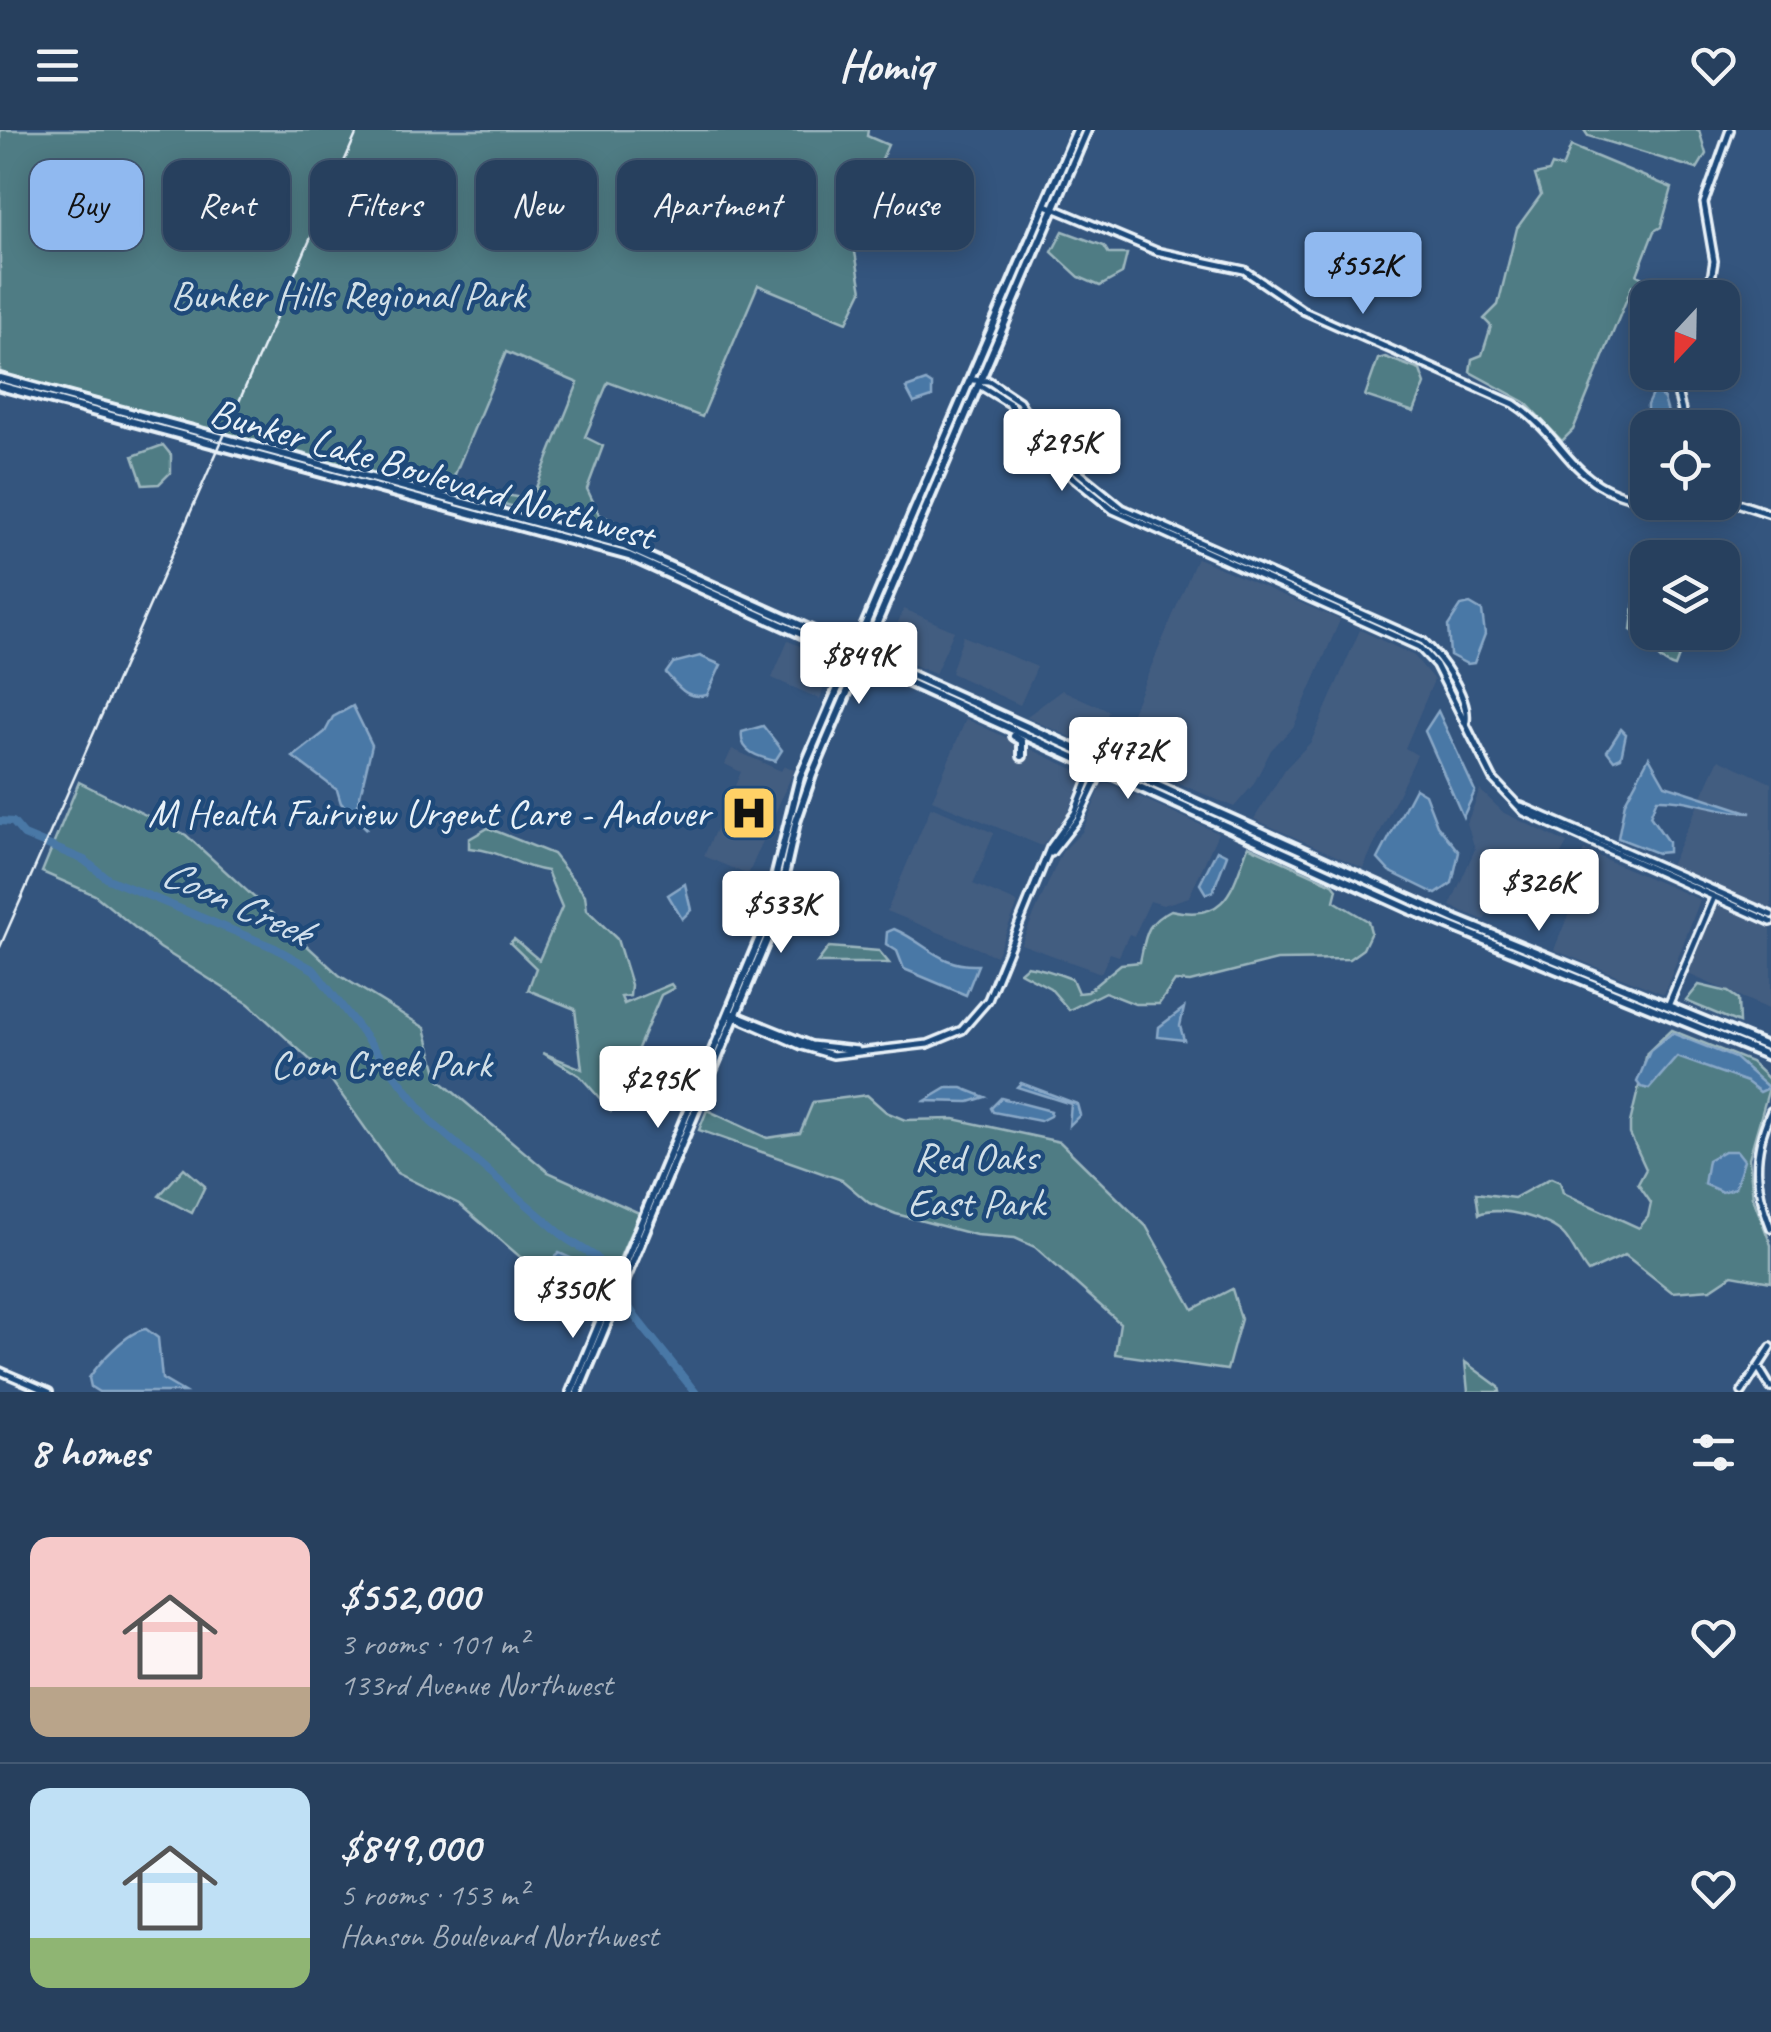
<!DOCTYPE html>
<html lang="en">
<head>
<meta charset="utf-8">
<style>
	body { margin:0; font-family:Caveat,sans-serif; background:#2f4764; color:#f1f3f6; height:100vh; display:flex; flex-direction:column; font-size:38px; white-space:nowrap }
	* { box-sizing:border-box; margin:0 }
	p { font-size:32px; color:#a4afbc }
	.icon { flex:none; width:55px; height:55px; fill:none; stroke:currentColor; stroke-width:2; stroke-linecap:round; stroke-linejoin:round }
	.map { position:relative; height:1262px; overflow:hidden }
	.details { display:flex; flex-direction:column; background:#27405e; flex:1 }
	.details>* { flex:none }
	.hud { position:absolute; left:30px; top:30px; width:1000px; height:90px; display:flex; gap:20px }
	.needle { width:65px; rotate:202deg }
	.tools { position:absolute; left:1630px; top:150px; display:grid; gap:20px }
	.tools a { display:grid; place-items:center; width:110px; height:110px; border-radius:20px; background:#27405e; box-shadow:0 5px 25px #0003,0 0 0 2px #435973; font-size:50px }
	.price { position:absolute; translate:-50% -85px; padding:0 22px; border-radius:10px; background:#fff; color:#222; font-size:32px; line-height:65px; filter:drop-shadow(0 2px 5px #0008) }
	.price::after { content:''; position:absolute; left:50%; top:60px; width:30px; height:22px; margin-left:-15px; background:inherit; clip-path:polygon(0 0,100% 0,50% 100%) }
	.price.current { background:#90b9f0; color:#111 }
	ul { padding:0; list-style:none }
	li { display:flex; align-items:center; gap:30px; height:250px; padding:0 30px }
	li+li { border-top:2px solid #435973 }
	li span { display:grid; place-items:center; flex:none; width:280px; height:200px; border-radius:20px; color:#555 }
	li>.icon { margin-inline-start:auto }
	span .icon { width:120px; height:120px; fill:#fffc; stroke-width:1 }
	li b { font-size:42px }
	h2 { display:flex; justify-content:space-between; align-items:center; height:120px; padding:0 30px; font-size:42px }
	.chip { padding:0 35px; border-radius:20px; background:#27405e; box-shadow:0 5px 25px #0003,0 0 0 2px #435973; font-size:35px; line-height:90px }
	.chip.current { background:#90b9f0; color:#111 }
	header { display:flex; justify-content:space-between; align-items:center; height:130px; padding:0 30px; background:#27405e; font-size:45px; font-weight:600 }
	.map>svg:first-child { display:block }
	.built { fill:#435d80 }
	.green { fill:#4f7c84; stroke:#9cb6be; stroke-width:2.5 }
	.water { fill:#4a78a6; stroke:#89a8c7; stroke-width:2.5 }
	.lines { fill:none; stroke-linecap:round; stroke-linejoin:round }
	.river { stroke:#4a78a6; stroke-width:8 }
	.tertiary-casing { stroke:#e8f1f8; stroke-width:12 }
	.secondary-casing { stroke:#e8f1f8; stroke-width:14 }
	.tertiary { stroke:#1f4a7a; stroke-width:5 }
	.secondary { stroke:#1f4a7a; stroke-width:6 }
	.rail { stroke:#e8f1f8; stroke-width:2.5 }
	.labels { text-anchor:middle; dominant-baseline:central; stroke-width:9; stroke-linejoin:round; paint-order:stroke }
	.park-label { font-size:40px; fill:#d1dfe7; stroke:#1f4a7a }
	.street-label { font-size:40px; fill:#e8f1f8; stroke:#1f4a7a }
	.poi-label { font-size:40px; fill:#e8f1f8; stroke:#1f4a7a; text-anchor:end }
	.water-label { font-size:42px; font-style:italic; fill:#d0dfec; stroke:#1f4a7a }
</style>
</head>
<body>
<header><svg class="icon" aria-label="menu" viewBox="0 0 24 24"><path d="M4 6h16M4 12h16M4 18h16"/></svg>Homiq<svg class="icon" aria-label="heart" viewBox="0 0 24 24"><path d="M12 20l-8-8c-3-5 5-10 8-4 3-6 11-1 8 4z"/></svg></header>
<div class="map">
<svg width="1771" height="1262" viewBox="0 0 1771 1262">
	<rect width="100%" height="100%" fill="#34557e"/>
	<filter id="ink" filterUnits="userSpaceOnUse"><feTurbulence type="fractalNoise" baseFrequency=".01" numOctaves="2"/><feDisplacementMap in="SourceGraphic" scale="20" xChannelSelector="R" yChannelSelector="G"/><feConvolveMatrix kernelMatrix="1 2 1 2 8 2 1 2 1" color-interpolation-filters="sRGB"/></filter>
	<g filter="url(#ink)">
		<g class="built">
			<path d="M1197 428 1340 490 1294 596 1271 620 1253 655 1234 677 1114 625Z"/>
			<path d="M904 479 954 501 935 544 885 522Z"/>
			<path d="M1360 500 1414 526 1434 550 1405 618 1417 625 1363 738 1254 689 1286 638 1311 612Z"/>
			<path d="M963 506 1037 537 1020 575 951 543Z"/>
			<path d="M788 511 833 530 820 569 772 548Z"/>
			<path d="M1062 560 1109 581 1093 617 1026 587Z"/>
			<path d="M966 589 1084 644 1067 684 1042 716 932 670Z"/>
			<path d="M732 619 781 641 784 636 794 640 748 745 704 726 741 642 725 634Z"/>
			<path d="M1719 629 1771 653V780L1670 736Z"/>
			<path d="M1109 653 1218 703 1189 767 1163 775 1150 771 1134 806 1129 804 1119 826 1110 823 1101 843 1021 814 1062 722 1082 702 1102 655Z"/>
			<path d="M1480 660 1504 683 1567 713 1542 758 1491 780 1484 790 1450 776 1475 719 1467 693Z"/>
			<path d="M931 677 994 703 973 754 1018 773 996 826 887 781Z"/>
			<path d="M1584 720 1700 770 1664 864 1554 820 1571 778 1560 772Z"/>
			<path d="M1722 773 1771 796V880L1688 844 1713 778Z"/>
		</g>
		<g class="green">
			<path d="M0 0H868L867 6 888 15 851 100 862 161 847 192 758 155 702 287 608 252 585 307 603 316 587 359 599 384 636 402 633 409 504 374 506 365 531 370 578 253 506 222 453 349 492 362 489 373 0 243Z"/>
			<path d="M1584 0H1699L1706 24 1697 39 1588 6Z"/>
			<path d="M1571 16 1672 58 1661 97 1654 101 1637 145 1660 157 1658 164 1632 156 1573 300 1562 311 1525 272 1470 242 1472 229 1482 225 1491 196 1484 189 1498 175 1517 98 1541 65 1535 45 1549 42 1552 35 1562 38Z"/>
			<path d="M1063 101 1104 116 1109 124H1127L1122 144 1100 156 1079 147 1052 122Z"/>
			<path d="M1385 227 1420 240 1425 254 1414 282 1365 266 1378 229Z"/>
			<path d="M163 315 171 325V342L159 354 143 355 133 326Z"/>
			<path d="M1647 462 1648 502 1688 503 1675 537C1653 531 1651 509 1631 500L1635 464Z"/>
			<path d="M79 652 186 705 339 845 425 898 439 950 548 1042 639 1083 593 1190 459 1074 397 1043 329 947 249 874 160 818 95 765 42 742Z"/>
			<path d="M488 698 553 724 585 765 587 780 617 809 631 855 630 866 621 867 624 874 671 854 674 858 661 865 611 981 580 946 543 923 582 939 575 879 528 860 536 838 510 813 514 809 539 830 562 777 547 741C514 736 505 721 469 718V709Z"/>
			<path d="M1248 716 1333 754 1337 759 1334 771 1368 791 1371 802 1363 819 1349 829 1277 830 1190 852 1175 851 1159 874H1135L1105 862 1069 880 1050 858 1020 842 1027 836C1042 838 1059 844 1072 849L1078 863 1087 862 1121 834 1140 832C1146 805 1145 793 1171 780 1226 793 1232 760 1248 716Z"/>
			<path d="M829 817 879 821 889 833H817Z"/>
			<path d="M1699 855 1728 862 1738 869 1739 893 1686 871Z"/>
			<path d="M1671 900 1751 932 1771 951 1749 1028 1753 1068 1771 1115V1152L1732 1145 1711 1159 1672 1162 1625 1125 1588 1142C1579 1131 1574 1117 1565 1106 1551 1089 1499 1075 1479 1084L1476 1063 1514 1068 1551 1048 1560 1052 1563 1063 1639 1098 1648 1087 1651 1073 1638 1054 1646 1039 1630 1004V993L1647 923Z"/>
			<path d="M867 965 886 982 905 990 954 989 1060 1012 1146 1096 1193 1179 1232 1159 1241 1189 1227 1240 1115 1224 1120 1193 1035 1117 1015 1108 976 1105 896 1084 869 1073 842 1050 699 1000 707 980 767 1008 800 1003 813 972Z"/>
			<path d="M184 1038 205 1056 192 1083 159 1066Z"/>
			<path d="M1465 1232 1499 1257 1500 1262H1468Z"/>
		</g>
		<g class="water">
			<path d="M926 251 932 255V267L914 273 906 258Z"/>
			<path d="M1654 260 1664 269 1672 297 1647 300V275Z"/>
			<path d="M1470 474 1482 481 1485 504 1474 533 1467 534 1450 525 1448 496 1461 476Z"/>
			<path d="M700 526 721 535 707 565C686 570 679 557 666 543L673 533Z"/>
			<path d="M353 576 372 615 358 674 367 699 341 673 337 660 293 627 325 602 333 587Z"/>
			<path d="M1438 581 1475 661 1463 687 1425 601Z"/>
			<path d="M763 596 782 620 775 631C759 627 739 622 742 602Z"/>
			<path d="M1621 599 1626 604 1621 627 1614 630 1607 621Z"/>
			<path d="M1649 627 1665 655 1751 683C1718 682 1689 668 1657 669L1650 686 1668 712V722L1657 723 1618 708 1625 672Z"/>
			<path d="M1415 658 1425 664 1437 695 1459 722 1452 753 1436 764 1389 741 1378 729Z"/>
			<path d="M1217 720 1227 725 1213 761 1206 764 1200 754Z"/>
			<path d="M685 754 691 780 682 789 668 765Z"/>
			<path d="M894 799C927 813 939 837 978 835L966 865 904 839 897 821 886 814 887 802Z"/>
			<path d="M1184 878 1180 896 1184 910 1158 907 1159 897Z"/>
			<path d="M1672 903 1735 928 1769 958 1760 962 1747 952 1677 927 1649 959 1641 957 1637 952 1650 921Z"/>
			<path d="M1021 953 1077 974 1080 985 1069 996 1071 974 1017 957Z"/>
			<path d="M947 958H962L985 967 969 972 925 971Z"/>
			<path d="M1001 968 1051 981 1050 986 1040 991 993 982 991 978Z"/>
			<path d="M1724 1021H1737L1744 1030 1735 1058 1722 1062 1704 1054 1708 1030Z"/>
			<path d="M559 1123 573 1129 596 1155 595 1163 587 1167 554 1134 552 1129Z"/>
			<path d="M146 1199 158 1208 162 1249 184 1262H99L91 1257 89 1248C99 1233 127 1201 146 1199Z"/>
		</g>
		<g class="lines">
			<path class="river" d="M0 691 13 692 24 705 84 730 108 749 275 818 314 840 431 992 567 1109 596 1127 636 1188 695 1262"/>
			<g class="tertiary-casing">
				<g id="tertiary">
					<path d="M1046 75 1156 121 1244 140 1304 181 1514 274C1569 310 1569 359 1648 371"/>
					<path d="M1708 168 1714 131 1704 73 1730 0"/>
					<path d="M1680 242 1678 265 1686 298"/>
					<path d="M973 250 989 251 1019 271 1050 319 1122 378 1423 511C1441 527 1469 566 1466 591"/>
					<path d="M979 255 1010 274 1044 324 1113 380 1419 517 1436 535 1493 649 1524 682 1771 792"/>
					<path d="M1722 368 1771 384"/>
					<path d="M1521 676 1771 785"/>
					<path d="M1051 723 1078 689 1101 641"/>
					<path d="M1668 876 1714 767"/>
					<path d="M729 882 811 915 857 920"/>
					<path d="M733 886 802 916 833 925 928 914 962 900 988 870 1050 718 1075 683 1093 637"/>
					<path d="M1771 981C1752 1024 1754 1055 1771 1098"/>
					<path d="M1760 1240 1771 1258"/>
					<path d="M0 1241 49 1262"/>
					<path d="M1742 1262 1771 1217"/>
				</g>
			</g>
			<g class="secondary-casing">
				<g id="secondary">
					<path d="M0 248 624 416 1457 790 1771 918"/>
					<path d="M0 256 629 426 1411 780 1771 927"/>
					<path d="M1014 606 1022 611V626"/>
					<path d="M571 1262 761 805 800 647 1077 0"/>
					<path d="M578 1262 773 795 796 692 812 645 1087 0"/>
				</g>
			</g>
			<use href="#tertiary" class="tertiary"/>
			<use href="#secondary" class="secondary"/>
			<path class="rail" d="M0 817 358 0"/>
		</g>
	</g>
	<defs>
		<g id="hospital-square" transform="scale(2.875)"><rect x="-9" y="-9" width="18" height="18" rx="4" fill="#ffd166" stroke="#1f4a7a"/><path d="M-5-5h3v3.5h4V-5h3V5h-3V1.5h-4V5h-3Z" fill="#111"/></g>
	</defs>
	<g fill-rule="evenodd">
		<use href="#hospital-square" x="749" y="683"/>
	</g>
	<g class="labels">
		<g class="park-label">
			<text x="348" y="165">Bunker Hills Regional Park</text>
			<text x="381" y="934">Coon Creek Park</text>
			<text x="976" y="1027">Red Oaks<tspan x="976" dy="46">East Park</tspan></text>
		</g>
		<g class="street-label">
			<text transform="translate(432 344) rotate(16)">Bunker Lake Boulevard Northwest</text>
		</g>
		<g class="poi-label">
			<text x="710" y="683">M Health Fairview Urgent Care - Andover</text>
		</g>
		<g class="water-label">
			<text transform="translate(236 772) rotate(24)">Coon Creek</text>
		</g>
	</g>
</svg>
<div class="tools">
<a><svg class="needle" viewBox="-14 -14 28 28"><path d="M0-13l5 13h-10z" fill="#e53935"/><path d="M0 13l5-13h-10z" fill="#a4afbc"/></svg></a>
<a><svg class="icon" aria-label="locate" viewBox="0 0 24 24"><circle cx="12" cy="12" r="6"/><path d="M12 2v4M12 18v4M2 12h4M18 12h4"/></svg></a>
<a><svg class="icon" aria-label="layers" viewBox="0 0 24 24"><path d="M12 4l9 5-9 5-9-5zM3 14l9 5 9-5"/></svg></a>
</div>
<b class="price current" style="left:1363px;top:187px">$552K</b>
<b class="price" style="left:1062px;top:364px">$295K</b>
<b class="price" style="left:859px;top:577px">$849K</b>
<b class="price" style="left:1128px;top:672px">$472K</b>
<b class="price" style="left:1539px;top:804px">$326K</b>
<b class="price" style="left:781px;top:826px">$533K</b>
<b class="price" style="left:658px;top:1001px">$295K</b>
<b class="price" style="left:573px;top:1211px">$350K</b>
<div class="hud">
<a class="chip current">Buy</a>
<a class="chip">Rent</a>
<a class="chip">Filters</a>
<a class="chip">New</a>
<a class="chip">Apartment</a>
<a class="chip">House</a>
</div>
</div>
<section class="details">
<h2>8 homes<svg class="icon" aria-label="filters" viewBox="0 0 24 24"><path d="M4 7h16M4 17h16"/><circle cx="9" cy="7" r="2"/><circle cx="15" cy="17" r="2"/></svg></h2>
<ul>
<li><span style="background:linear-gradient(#f6c9c9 75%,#b9a48a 0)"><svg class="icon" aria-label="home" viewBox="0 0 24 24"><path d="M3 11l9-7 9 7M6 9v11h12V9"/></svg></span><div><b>$552,000</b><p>3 rooms · 101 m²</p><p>133rd Avenue Northwest</p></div><svg class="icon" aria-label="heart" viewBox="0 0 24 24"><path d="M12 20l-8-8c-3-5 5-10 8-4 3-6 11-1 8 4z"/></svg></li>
<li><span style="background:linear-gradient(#bfe0f5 75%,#8fb573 0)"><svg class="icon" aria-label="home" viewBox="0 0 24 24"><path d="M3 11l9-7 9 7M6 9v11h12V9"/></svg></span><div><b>$849,000</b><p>5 rooms · 153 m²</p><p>Hanson Boulevard Northwest</p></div><svg class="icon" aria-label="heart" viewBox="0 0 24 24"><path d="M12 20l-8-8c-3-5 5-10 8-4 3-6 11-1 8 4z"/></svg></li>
</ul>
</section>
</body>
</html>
